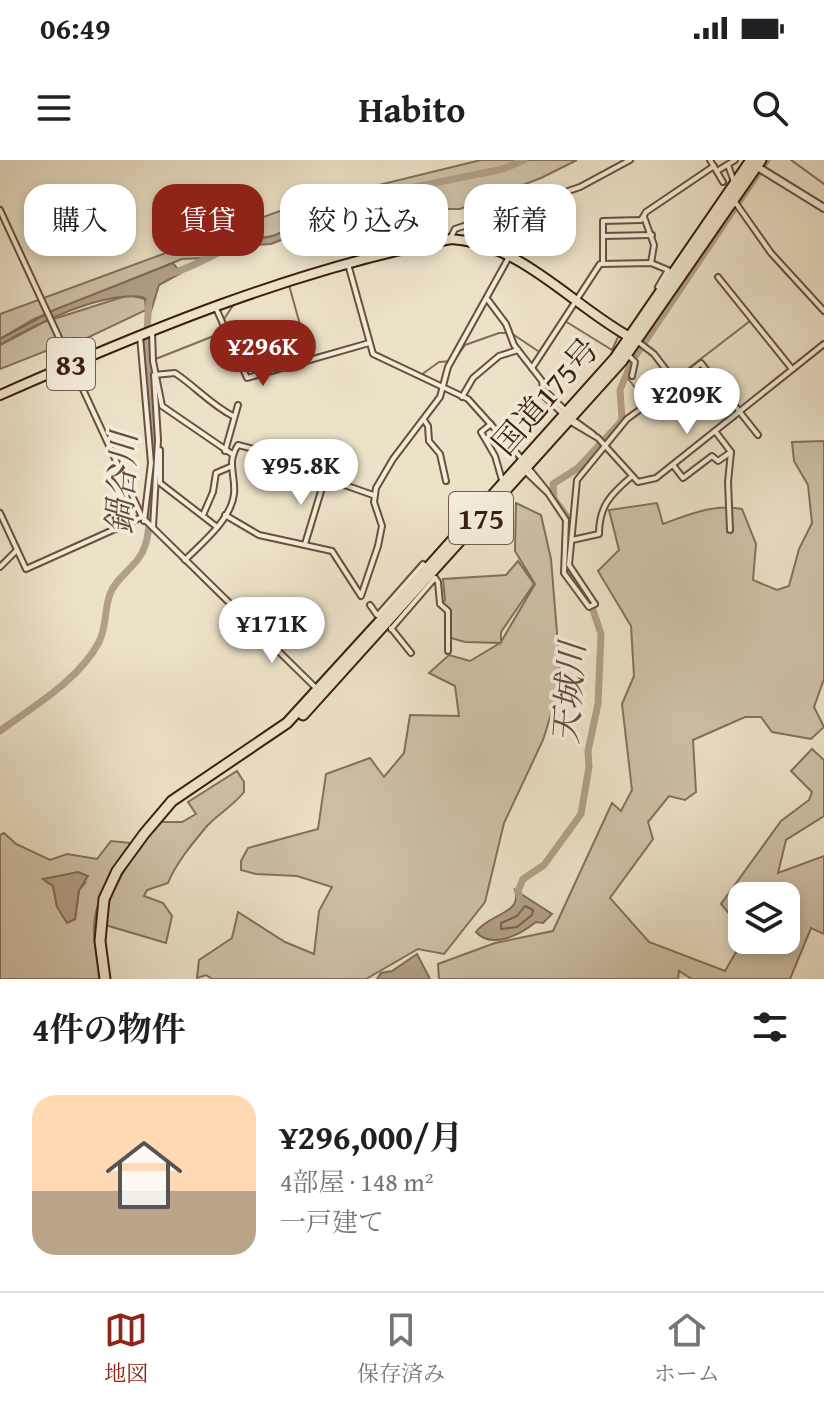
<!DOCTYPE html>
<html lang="ja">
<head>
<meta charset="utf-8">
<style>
	body { margin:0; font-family:"Gentium Book Plus","Noto Serif JP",serif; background:#f6f6f6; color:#202124; height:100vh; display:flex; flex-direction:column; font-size:30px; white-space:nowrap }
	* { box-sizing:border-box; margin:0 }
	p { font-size:26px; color:#757577 }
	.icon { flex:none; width:44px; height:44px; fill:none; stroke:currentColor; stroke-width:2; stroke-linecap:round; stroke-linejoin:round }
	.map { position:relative; height:819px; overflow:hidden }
	.drawer { display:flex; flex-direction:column; background:#fff; flex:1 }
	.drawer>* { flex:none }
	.guide { position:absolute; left:24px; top:24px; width:776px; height:72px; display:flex; gap:16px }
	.buttons { position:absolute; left:728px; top:722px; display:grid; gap:16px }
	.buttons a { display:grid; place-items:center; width:72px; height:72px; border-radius:16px; background:#fff; box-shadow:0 4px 12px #0003; font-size:40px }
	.price { position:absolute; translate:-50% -68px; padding:0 18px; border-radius:28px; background:#fff; color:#222; font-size:26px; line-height:52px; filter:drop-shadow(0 2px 4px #0008) }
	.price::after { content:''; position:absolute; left:50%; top:48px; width:24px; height:18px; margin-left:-12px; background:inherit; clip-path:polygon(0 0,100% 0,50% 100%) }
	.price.current { background:#8f2418; color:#fff }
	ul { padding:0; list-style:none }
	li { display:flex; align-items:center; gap:24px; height:200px; padding:0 32px }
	li span { display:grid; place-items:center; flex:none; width:224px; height:160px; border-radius:24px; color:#555 }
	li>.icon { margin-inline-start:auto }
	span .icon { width:96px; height:96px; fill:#fffc; stroke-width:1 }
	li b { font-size:34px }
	h2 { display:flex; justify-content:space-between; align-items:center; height:96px; padding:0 32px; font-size:34px }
	.pill { padding:0 28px; border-radius:24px; background:#fff; box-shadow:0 4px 12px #0003; font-size:28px; line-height:72px }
	.pill.current { background:#8f2418; color:#fff }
	.status { display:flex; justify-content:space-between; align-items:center; height:56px; padding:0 40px; background:#fff; direction:ltr }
	.status svg { height:22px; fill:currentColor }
	header { display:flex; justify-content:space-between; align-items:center; height:104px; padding:0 32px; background:#fff; font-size:36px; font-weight:800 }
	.tab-bar { display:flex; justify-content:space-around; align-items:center; height:112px; border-top:2px solid #e0e0e0; background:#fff; font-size:22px; color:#757577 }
	.tab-bar a { display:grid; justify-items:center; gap:4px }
	.tab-bar .current { color:#8f2418 }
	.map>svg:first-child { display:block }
	.green { fill:#cec1a8; stroke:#86705a; stroke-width:2; fill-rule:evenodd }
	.water { fill:#b1a088; stroke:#836c57; stroke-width:2 }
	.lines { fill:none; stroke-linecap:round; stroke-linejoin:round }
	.shore { stroke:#78604a; stroke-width:2 }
	.stream { stroke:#836c57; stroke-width:2 }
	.river { stroke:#b1a088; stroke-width:7 }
	.minor-casing { stroke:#6a503c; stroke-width:8 }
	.tertiary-casing { stroke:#6a503c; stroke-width:10 }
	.primary-casing { stroke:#3e1f0d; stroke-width:12 }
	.trunk-casing { stroke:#3e1f0d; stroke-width:13 }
	.minor { stroke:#f3ecdb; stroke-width:4 }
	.tertiary { stroke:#f3ecdb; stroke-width:6 }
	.primary { stroke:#ece2c8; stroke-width:8 }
	.trunk { stroke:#ece2c8; stroke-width:9 }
	.labels { text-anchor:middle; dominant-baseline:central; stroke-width:7; stroke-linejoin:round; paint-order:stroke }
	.shield { fill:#f3ecdb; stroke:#745c4b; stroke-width:2 }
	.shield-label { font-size:30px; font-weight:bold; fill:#3e1f0d }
	.street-label { font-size:32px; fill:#3e1f0d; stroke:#f3ecdb }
	.water-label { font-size:34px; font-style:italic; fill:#664c38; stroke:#f3ecdb }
</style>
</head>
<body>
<div class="status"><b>06:49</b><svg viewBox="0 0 49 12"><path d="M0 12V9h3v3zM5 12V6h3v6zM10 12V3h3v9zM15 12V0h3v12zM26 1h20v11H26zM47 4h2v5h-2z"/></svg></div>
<header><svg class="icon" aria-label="menu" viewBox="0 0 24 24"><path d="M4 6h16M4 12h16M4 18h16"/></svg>Habito<svg class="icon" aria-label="search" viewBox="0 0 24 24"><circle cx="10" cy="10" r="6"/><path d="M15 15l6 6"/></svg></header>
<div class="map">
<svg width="824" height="819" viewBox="0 0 824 819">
	<rect width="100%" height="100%" fill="#ece2c8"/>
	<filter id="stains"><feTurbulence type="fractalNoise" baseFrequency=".0025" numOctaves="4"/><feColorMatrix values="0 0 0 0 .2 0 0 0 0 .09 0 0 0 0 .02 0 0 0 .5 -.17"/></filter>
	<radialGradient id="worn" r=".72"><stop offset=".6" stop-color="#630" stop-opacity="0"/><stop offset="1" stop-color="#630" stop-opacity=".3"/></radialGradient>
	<g class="green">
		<path d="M481 0H577L541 18 460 49H428L387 57 383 53 363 56 361 42 348 40 346 33Z"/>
		<path d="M340 34 345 48 273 76 230 83 204 98 182 99 34 159 0 179V154L288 48 291 55 328 45V37Z"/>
		<path d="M129 135 145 139 146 150 68 187 66 183 0 209V185L44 162Z"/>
		<path d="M824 281V519L814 547 824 567 811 579 772 572 761 557H745L693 580 696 632 685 640 669 636 648 662 653 679 610 738 649 782 725 811 743 780H786V736H742V769L721 744 781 661 809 640 812 632 791 611 812 589 824 600V656L786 680 778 713 824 696V774L811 768 790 819H692L679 811 678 819H439L438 804 495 783 553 771 612 643 621 651 632 630 622 544 634 516 631 466 598 411 619 390 609 350 657 343 663 364C688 355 715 343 742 349L756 384 753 420 777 430 789 426 799 389 812 363 808 325 794 301 792 282Z"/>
		<path d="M516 343 541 355 551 399 561 522 543 580 504 663 485 742 444 794 418 789 366 819H212L206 815 197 818 199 800 232 778 238 752 285 782 314 794 319 751 332 727 297 716 256 714 241 710V701L248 688 318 669 326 614 370 598 384 617 404 593 410 555 459 556 455 526 429 513 449 495 470 501 500 483 465 482 451 478 450 456 442 444 445 440 443 419 506 415 518 401 534 424 501 472V482L535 424 515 391Z"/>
		<path d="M237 611 244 622V632C233 646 218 654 207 666 192 684 176 703 168 723L147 730 144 736 163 743 172 756 166 783 102 764C112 722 134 695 159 662H182L196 654 188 642Z"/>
		<path d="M4 673 16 684 50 700 67 694 97 699 111 681 131 683C113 711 92 741 94 775 95 790 99 804 100 819H0V675ZM48 723H85L79 730 75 759 57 747 53 726Z"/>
	</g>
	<g class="water">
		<path d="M360 45 362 56 309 69 271 84 240 86 239 83 273 76 330 52Z"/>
		<path d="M173 103 181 113 159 125 151 151 146 150 147 141 143 137C102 131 35 164 0 185V179L54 150Z"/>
		<path d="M78 712 88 716 79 730 75 759 67 763 57 747 53 726 43 719Z"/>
		<path d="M515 730 552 754 543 763 536 762C521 774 492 790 476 772 488 754 523 754 515 730Z"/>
		<path d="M417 794 430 819H377L381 813 392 811Z"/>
	</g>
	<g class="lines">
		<path class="shore" d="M525 746 533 750 532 755 517 767 501 769V763L517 756Z"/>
		<g class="stream">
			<path d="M791 0 824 24"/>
			<path d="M289 125 309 197 369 181"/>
			<path d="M565 161 612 190 619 175"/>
			<path d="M372 184 375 192 394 202"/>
			<path d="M148 202 229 170 224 159 234 144"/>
			<path d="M421 215 439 202 454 201 465 185 499 173H511L544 195 561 167"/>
			<path d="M625 215 641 235 650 238 750 161 792 213"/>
			<path d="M660 318 824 188"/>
		</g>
		<g class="river">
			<path d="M352 50 388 38 400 30 503 9 524 0"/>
			<path d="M172 113C199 106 222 87 249 82"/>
			<path d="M0 571C34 546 79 520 99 482 107 466 104 450 110 434 117 415 139 406 145 386 150 372 149 358 151 343 157 276 142 209 149 143"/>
			<path d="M520 739 518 731 523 719 544 705 581 654 589 607 588 591 598 544 601 474 591 444 567 412 568 358 554 339 553 324 578 308 619 264 622 259 620 230 632 201 767 0"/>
		</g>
		<g class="minor-casing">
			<g id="minor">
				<path d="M710 0 723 22"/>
				<path d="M728 5 734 22"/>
				<path d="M717 11 735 0"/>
				<path d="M735 42 771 93 824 151"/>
				<path d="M0 50 142 357 318 530"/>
				<path d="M644 57 654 85 651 103"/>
				<path d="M603 76 652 75"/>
				<path d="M451 77 455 69 580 27 630 0"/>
				<path d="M348 104 373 194 468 239 522 299"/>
				<path d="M603 104V61L641 60 646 52 714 6"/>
				<path d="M718 117 792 209"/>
				<path d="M488 140 506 164 514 185 542 221 543 229 566 251"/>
				<path d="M215 146 247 218 369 183"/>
				<path d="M152 172 153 201 162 246 232 294"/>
				<path d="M140 176 151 303 144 361"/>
				<path d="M637 181 654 194 676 223 701 203 758 275"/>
				<path d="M627 194 635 202 632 216"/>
				<path d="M532 208 600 104 651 103 668 110 658 127"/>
				<path d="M543 231 542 234 561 252"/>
				<path d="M462 237 473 218 499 196 518 190"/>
				<path d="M424 260 428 266 429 281 440 294 446 321"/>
				<path d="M575 261 593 274"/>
				<path d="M571 262 598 278 638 322 656 318 824 184"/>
				<path d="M491 264 481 272 495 296 502 320"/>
				<path d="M715 271 731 292 728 322 730 370"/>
				<path d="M160 290V323L217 367"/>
				<path d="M225 291 238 245"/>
				<path d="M673 305 683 318 712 296 718 301 731 292"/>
				<path d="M530 310 547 331"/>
				<path d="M526 312 548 333 566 360 564 413 589 447 595 444"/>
				<path d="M0 353 26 409 142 357"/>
				<path d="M203 355 213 332 216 313 230 307"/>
				<path d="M225 355 259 375 332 391 361 436 378 386 382 366 374 342 376 328 393 299 440 237 448 207 540 41"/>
				<path d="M153 367 158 280 154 215 175 213C196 227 211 245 233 256"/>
				<path d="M572 380 599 374C599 346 611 334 631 317"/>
				<path d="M305 384 325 318"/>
				<path d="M185 400C202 383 231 360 234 334 236 315 226 303 238 285L258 290 271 299 373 335"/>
				<path d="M0 407 17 390"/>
				<path d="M435 418 438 422 440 444 448 451V491"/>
				<path d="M595 444 569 405 577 320 627 259 676 223"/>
				<path d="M370 445 377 455"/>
				<path d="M378 455 423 404 427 408"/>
				<path d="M391 468 411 493"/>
				<path d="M391 469 435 418"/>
			</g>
		</g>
		<g class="tertiary-casing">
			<path id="tertiary" d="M756 6 824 48"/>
		</g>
		<g class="primary-casing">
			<path id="primary" d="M0 235C148 170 292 110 451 79 522 83 575 149 635 180"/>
		</g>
		<g class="trunk-casing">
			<g id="trunk">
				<path d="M303 555 622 201 761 0"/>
				<path d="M105 819 100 781 104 739 117 711 144 674 172 641 287 563 382 459 615 198 751 0"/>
			</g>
		</g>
		<use href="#minor" class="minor"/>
		<use href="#tertiary" class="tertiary"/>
		<use href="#primary" class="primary"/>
		<use href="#trunk" class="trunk"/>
	</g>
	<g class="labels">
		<g class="shield">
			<rect x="47" y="178" width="48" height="52" rx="6"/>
			<rect x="449" y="332" width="64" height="52" rx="6"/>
		</g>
		<g class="shield-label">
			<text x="71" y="204">83</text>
			<text x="481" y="358">175</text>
		</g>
		<g class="street-label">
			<text transform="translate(545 236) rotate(-49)">国道175号</text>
		</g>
		<g class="water-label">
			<text transform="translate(121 323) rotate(-87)">鍋谷川</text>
			<text transform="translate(568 533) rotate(-86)">天城川</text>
		</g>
	</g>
	<rect width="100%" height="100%" filter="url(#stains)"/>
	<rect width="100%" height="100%" fill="url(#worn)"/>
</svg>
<div class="buttons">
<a><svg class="icon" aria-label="layers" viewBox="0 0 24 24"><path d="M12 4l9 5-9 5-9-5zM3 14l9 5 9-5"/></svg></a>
</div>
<b class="price current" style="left:263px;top:228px">¥296K</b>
<b class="price" style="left:687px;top:276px">¥209K</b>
<b class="price" style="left:301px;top:347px">¥95.8K</b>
<b class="price" style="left:272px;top:505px">¥171K</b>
<div class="guide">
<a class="pill">購入</a>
<a class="pill current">賃貸</a>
<a class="pill">絞り込み</a>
<a class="pill">新着</a>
</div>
</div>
<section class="drawer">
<h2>4件の物件<svg class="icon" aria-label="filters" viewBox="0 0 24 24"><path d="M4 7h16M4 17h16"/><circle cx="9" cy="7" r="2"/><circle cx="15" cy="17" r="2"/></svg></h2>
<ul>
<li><span style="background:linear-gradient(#ffd9b3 60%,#b9a48a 0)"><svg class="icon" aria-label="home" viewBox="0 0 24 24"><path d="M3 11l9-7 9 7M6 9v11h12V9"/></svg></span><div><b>¥296,000/月</b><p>4部屋 · 148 m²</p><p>一戸建て</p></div></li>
</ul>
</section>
<nav class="tab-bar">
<a class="current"><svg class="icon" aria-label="map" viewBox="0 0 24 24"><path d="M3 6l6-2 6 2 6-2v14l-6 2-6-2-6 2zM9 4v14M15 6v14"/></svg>地図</a>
<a><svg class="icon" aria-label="saved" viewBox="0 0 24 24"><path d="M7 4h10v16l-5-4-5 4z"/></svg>保存済み</a>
<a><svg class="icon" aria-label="home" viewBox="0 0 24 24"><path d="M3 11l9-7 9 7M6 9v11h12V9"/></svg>ホーム</a>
</nav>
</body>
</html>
